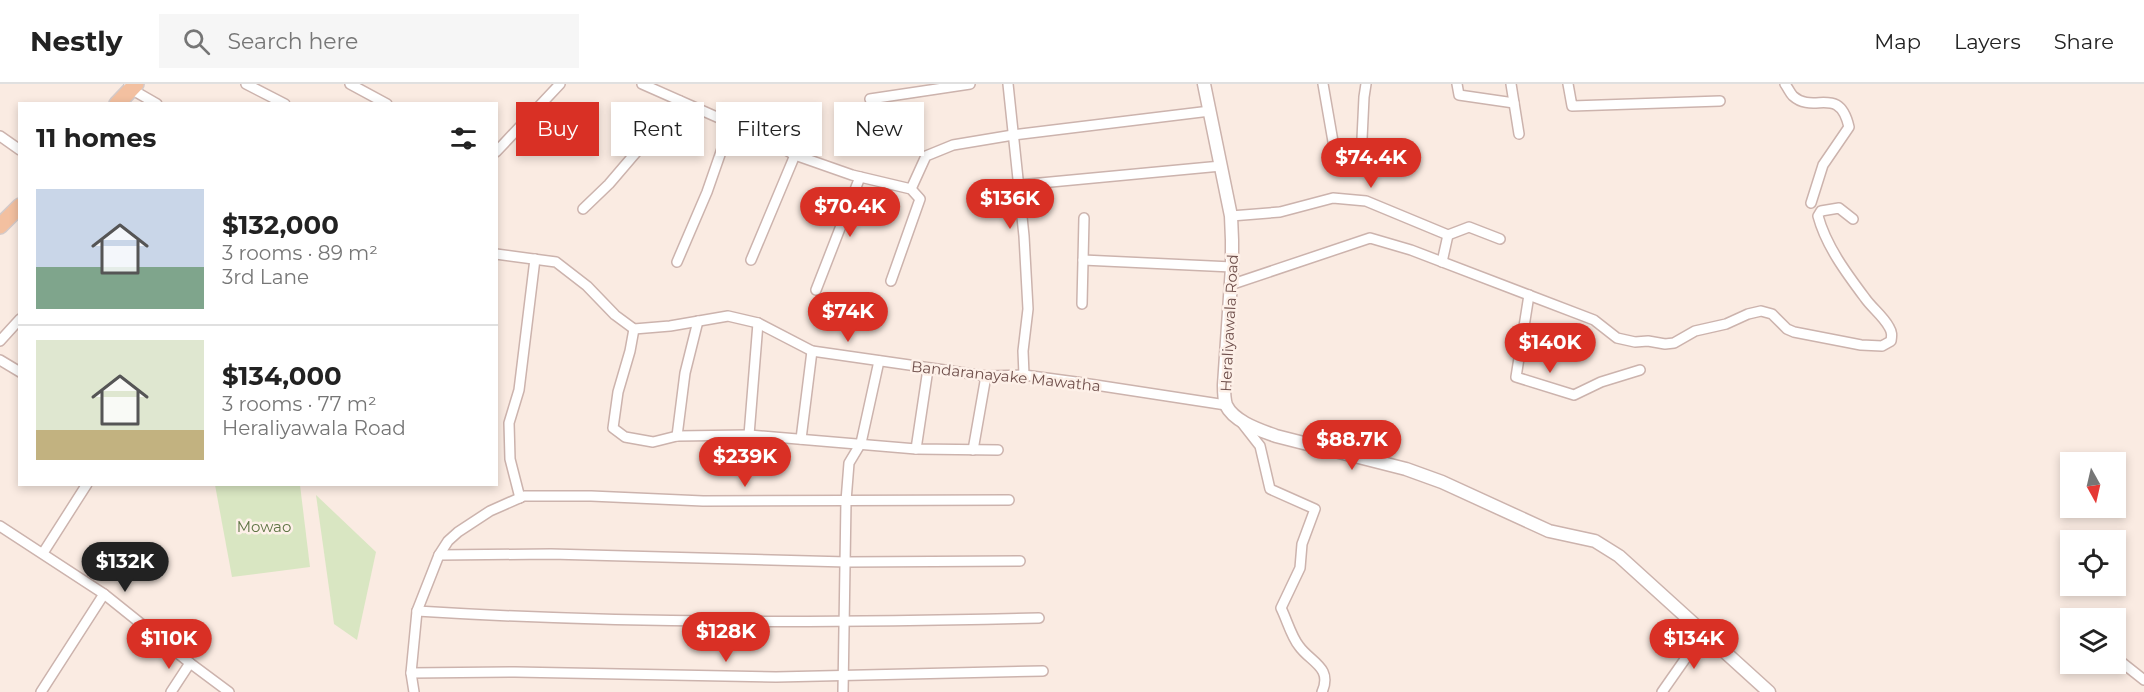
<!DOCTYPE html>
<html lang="en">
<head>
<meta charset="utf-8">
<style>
	body { margin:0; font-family:Montserrat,sans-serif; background:#f6f6f6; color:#222; height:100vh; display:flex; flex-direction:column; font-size:22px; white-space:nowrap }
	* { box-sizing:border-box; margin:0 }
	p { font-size:20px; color:#767676 }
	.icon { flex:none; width:33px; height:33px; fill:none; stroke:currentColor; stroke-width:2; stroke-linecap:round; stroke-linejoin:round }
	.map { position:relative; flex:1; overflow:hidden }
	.panel { position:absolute; left:18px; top:18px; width:480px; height:384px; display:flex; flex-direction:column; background:#fff; border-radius:0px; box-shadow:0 3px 9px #0003 }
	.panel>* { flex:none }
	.top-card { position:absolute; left:516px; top:18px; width:570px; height:54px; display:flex; gap:12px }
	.needle { width:39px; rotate:172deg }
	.tools { position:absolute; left:2060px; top:368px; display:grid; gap:12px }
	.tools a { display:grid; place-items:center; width:66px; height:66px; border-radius:0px; background:#fff; box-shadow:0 3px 9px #0003; font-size:30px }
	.price { position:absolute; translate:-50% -51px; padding:0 14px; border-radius:21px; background:#d93025; color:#fff; font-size:20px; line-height:39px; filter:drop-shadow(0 2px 3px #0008) }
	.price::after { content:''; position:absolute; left:50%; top:36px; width:18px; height:14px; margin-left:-9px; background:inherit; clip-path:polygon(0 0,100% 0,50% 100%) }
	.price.active { background:#222; color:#fff }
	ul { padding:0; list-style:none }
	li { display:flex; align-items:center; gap:18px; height:150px; padding:0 18px }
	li+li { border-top:2px solid #e0e0e0 }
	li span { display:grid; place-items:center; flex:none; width:168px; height:120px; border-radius:0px; color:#555 }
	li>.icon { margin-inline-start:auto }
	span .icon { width:72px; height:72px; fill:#fffc; stroke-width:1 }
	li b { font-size:26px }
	h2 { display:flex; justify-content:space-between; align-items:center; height:72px; padding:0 18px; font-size:26px }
	.chip { padding:0 21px; border-radius:0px; background:#fff; box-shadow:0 3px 9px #0003; font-size:21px; line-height:54px }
	.chip.active { background:#d93025; color:#fff }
	header { display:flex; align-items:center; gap:36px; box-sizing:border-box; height:84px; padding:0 30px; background:#fff; border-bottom:2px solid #e0e0e0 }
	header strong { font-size:28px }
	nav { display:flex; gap:33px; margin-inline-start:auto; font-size:21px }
	.search { width:420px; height:54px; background:#f6f6f6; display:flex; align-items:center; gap:15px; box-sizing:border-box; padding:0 21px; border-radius:0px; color:#767676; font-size:22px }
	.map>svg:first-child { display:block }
	.green { fill:#d9e6c2 }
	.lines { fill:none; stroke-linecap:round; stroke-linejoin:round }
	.minor-casing { stroke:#ccb3ad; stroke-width:12 }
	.tertiary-casing { stroke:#ccb3ad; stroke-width:15 }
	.primary-casing { stroke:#d4cac9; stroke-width:18 }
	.minor { stroke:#fff; stroke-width:9 }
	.tertiary { stroke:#fff; stroke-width:12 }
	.primary { stroke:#f3c0a0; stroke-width:15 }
	.labels { text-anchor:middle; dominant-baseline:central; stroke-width:5; stroke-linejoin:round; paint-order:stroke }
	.street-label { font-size:15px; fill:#6f4f4b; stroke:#fdf0e8 }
	.park-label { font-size:15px; fill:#5e7444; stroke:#fdf0e8 }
</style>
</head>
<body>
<header>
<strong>Nestly</strong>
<div class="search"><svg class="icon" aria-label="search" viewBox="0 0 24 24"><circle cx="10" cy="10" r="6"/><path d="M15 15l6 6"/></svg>Search here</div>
<nav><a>Map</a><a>Layers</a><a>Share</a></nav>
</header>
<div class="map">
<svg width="2144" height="608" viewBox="0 0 2144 608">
	<rect width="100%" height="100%" fill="#faebe2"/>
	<g class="green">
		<path d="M215 401H300L310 483 232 493Z"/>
		<path d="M316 411 376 468 357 556 334 540Z"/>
	</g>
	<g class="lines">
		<g class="minor-casing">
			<g id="minor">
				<path d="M246 0 285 20"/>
				<path d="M350 0 387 20"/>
				<path d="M642 0 762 53 795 71 852 91 911 105 920 115 891 197"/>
				<path d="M1008 0 1024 152 1028 225 1023 267 1024 291"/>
				<path d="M1323 0 1335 69"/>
				<path d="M1457 0 1459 11 1514 19"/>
				<path d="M1511 0 1519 50"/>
				<path d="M1568 0 1572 22 1720 17"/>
				<path d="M1785 0C1788 4 1790 9 1793 12 1814 31 1839 0 1849 43L1823 81 1811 119"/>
				<path d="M129 1 131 5 157 20"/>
				<path d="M870 15 970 0"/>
				<path d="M0 52 20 66"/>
				<path d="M1362 55 1364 13 1366 0"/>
				<path d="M496 68 560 0"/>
				<path d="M1019 101 1221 82"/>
				<path d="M911 105 926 72 953 61 1013 51 1210 27"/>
				<path d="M583 125 609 100 680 17"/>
				<path d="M1231 132 1280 128 1333 114 1366 117 1448 151 1469 143 1500 155"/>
				<path d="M496 170 556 178 587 202 615 231 634 245 670 242 728 232 758 239 812 267 986 292 1024 291 1076 298 1226 321"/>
				<path d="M751 176 795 71"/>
				<path d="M1083 176 1232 183"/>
				<path d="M677 178 707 108 731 39"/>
				<path d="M1442 178 1448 151"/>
				<path d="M1230 201 1370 154 1411 166 1594 236 1617 254 1635 258 1648 257 1665 260 1674 259 1695 247 1726 240 1748 230 1761 227 1772 230 1787 245 1794 248 1861 261 1882 262 1891 257C1892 251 1892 248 1889 243 1883 232 1872 224 1865 214 1847 190 1826 162 1818 132L1821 127 1839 124 1853 135"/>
				<path d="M816 206 860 93"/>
				<path d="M1529 211 1516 293 1574 311 1601 298 1640 286"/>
				<path d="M1082 220 1084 134"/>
				<path d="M634 245 630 267 618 308 613 344 625 353 653 358 677 352 749 351 916 365 998 366"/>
				<path d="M0 257 20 235"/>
				<path d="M0 276 20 288"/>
				<path d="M1242 339 1260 362 1270 405 1315 425 1302 460 1300 484 1281 524C1287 536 1291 552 1299 562 1310 578 1333 583 1322 608"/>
				<path d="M749 351 758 239"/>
				<path d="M677 352 685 289 698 237"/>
				<path d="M801 355 812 267"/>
				<path d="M916 365 928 285"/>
				<path d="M973 366 986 292"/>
				<path d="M520 414 510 375 509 339 519 306 535 175"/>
				<path d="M0 442 104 510 190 579 229 608"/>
				<path d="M43 469 87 400"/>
				<path d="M439 471 551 470 847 478 1020 477"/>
				<path d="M417 527C624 540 832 539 1039 534"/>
				<path d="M2115 573 2144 596"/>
				<path d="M411 589 515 588 776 593 1043 587"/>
				<path d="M41 608 104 510"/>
				<path d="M171 608 190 579"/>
				<path d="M414 608 411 589 417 527 439 471 448 457 458 448 490 427 524 412H591L703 417 1009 416"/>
				<path d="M843 608 846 417 849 379 861 359 879 277"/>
				<path d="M1662 608 1704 548"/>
			</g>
		</g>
		<g class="tertiary-casing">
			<path id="tertiary" d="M1204 0 1231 132 1232 156V183L1224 301C1224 307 1224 315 1226 321 1234 338 1260 346 1276 352L1406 385 1442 398 1549 447 1595 457 1619 472 1769 608"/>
		</g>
		<g class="primary-casing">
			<g id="primary">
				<path d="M117 20 136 0"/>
				<path d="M0 142 20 122"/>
			</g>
		</g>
		<use href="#minor" class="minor"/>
		<use href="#tertiary" class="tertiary"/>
		<use href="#primary" class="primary"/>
	</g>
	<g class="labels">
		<g class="street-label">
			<text transform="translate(1229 239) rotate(-87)">Heraliyawala Road</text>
			<text transform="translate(1006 292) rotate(6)">Bandaranayake Mawatha</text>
		</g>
		<g class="park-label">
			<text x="264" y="442">Mowao</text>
		</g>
	</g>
</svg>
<div class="tools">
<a><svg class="needle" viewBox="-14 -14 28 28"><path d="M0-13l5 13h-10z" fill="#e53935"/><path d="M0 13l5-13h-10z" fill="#767676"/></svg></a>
<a><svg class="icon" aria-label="locate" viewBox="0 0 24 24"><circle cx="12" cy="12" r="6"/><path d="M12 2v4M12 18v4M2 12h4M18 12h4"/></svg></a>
<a><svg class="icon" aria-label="layers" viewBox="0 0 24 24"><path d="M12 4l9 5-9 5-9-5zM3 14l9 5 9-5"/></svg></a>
</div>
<b class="price" style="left:1371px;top:105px">$74.4K</b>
<b class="price" style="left:1010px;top:146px">$136K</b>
<b class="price" style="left:850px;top:154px">$70.4K</b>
<b class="price" style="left:848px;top:259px">$74K</b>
<b class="price" style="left:1550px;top:290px">$140K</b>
<b class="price" style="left:1352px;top:387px">$88.7K</b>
<b class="price" style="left:745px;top:404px">$239K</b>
<b class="price active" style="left:125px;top:509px">$132K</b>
<b class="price" style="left:726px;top:579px">$128K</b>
<b class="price" style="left:169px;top:586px">$110K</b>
<b class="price" style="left:1694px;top:586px">$134K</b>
<div class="top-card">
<a class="chip active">Buy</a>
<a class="chip">Rent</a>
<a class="chip">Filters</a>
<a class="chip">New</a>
</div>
<section class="panel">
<h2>11 homes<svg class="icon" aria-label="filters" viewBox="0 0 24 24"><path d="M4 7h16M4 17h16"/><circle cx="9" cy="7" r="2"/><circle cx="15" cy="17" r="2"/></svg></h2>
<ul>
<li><span style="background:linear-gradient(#c9d6e8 65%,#7fa58c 0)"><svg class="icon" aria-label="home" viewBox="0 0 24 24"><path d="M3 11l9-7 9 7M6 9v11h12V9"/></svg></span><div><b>$132,000</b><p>3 rooms · 89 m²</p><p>3rd Lane</p></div></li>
<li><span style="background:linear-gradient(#dfe7d0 75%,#c2b280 0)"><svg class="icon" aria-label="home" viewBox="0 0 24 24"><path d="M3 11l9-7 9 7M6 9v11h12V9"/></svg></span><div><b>$134,000</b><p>3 rooms · 77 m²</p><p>Heraliyawala Road</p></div></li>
</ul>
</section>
</div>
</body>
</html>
